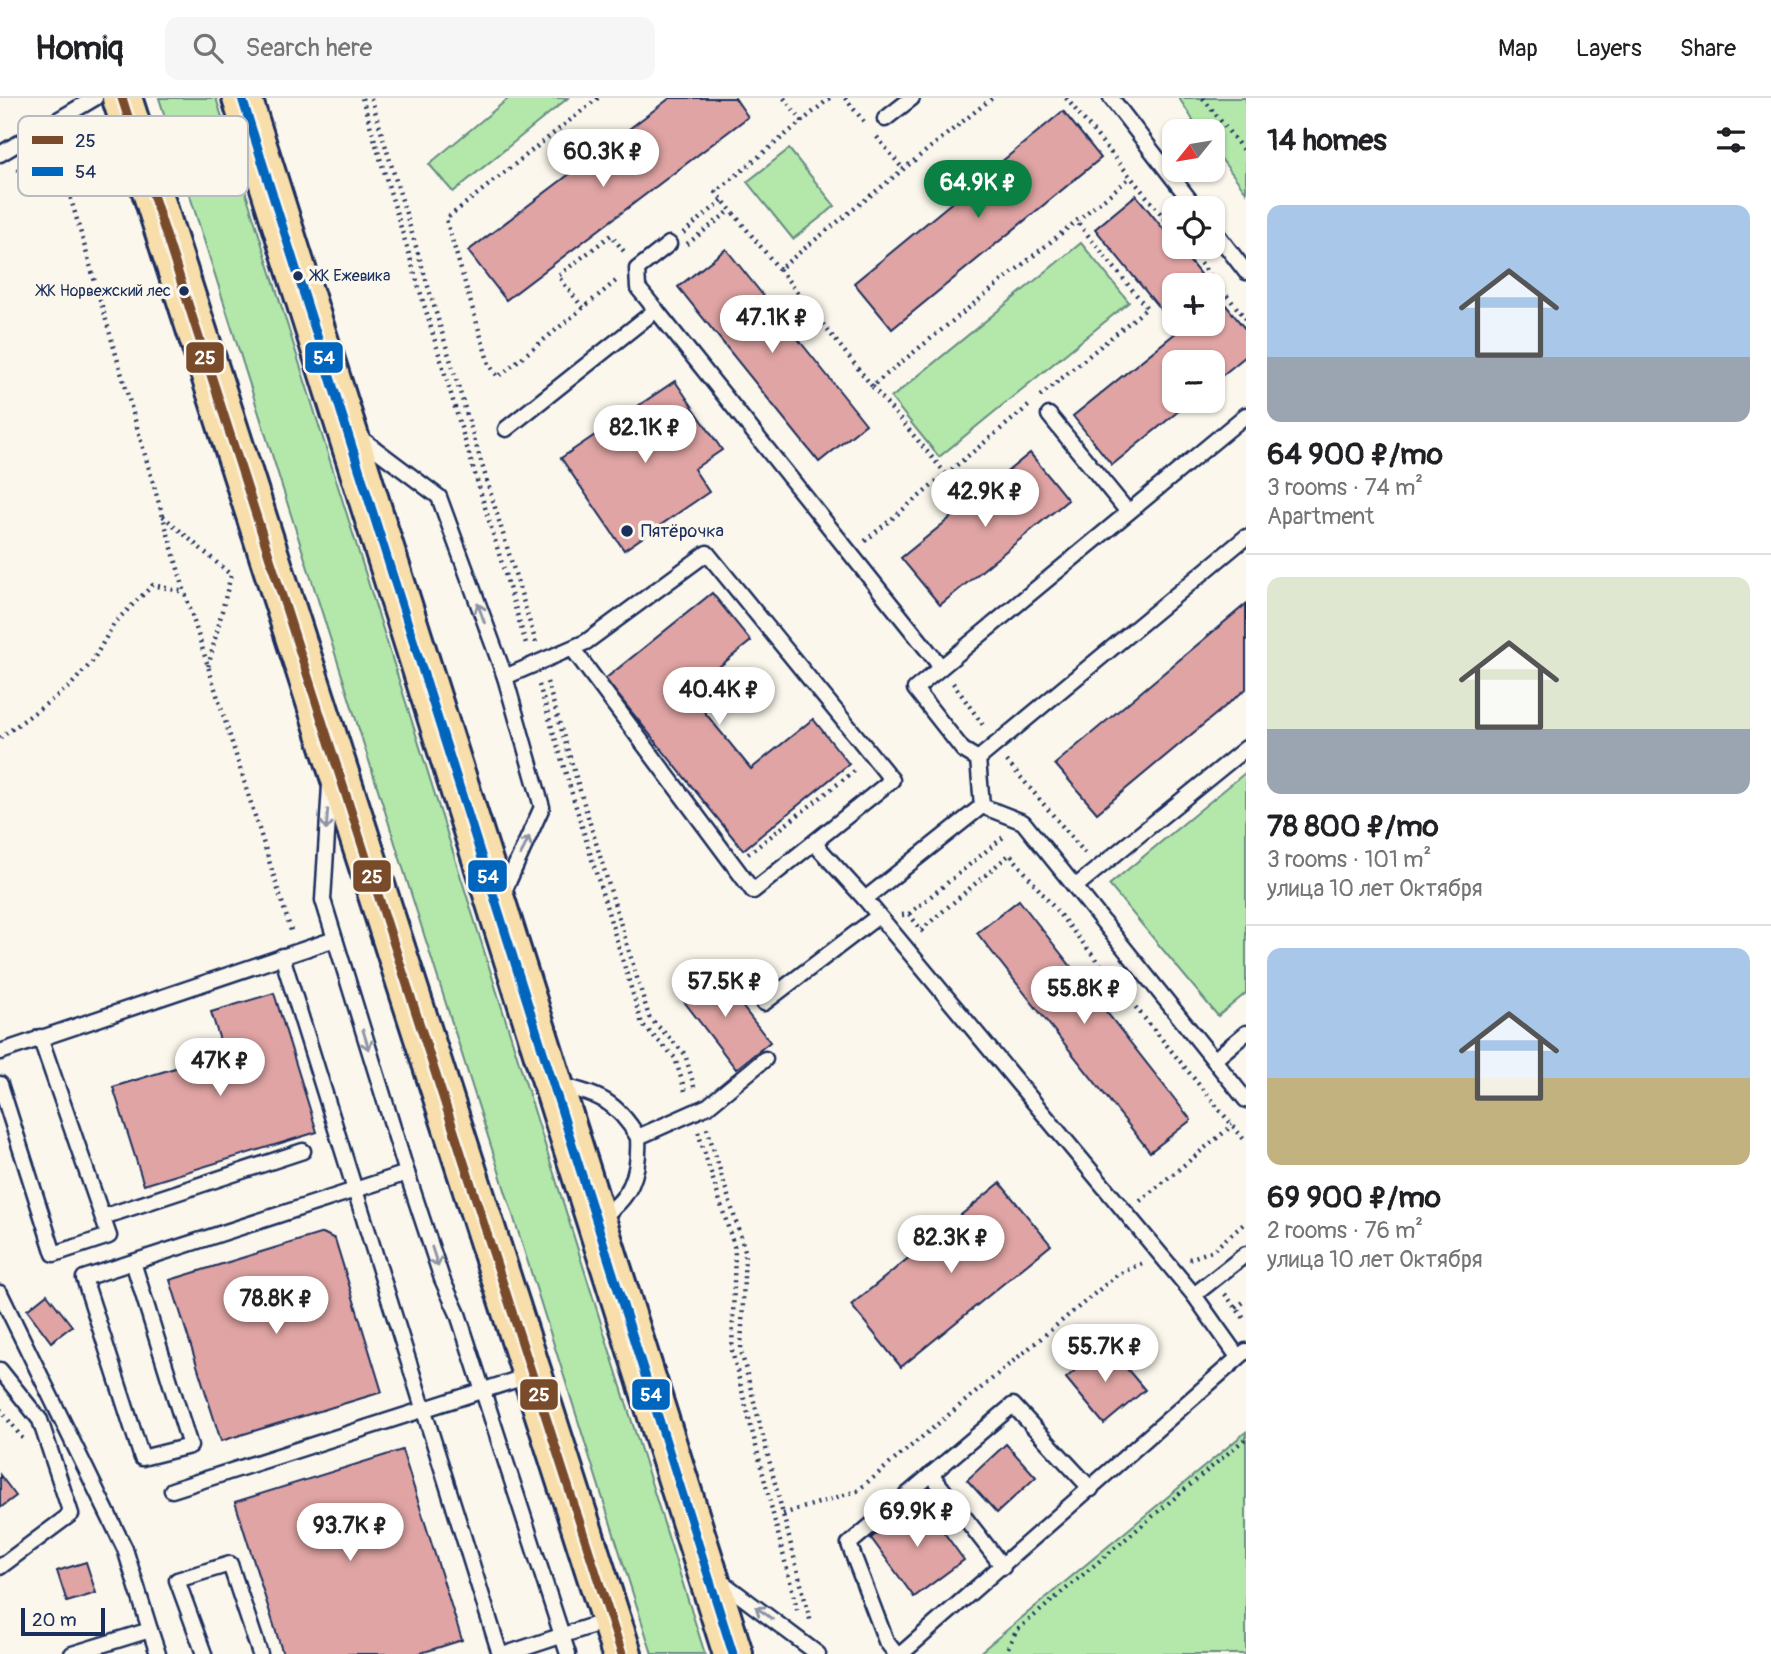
<!DOCTYPE html>
<html lang="en">
<head>
<meta charset="utf-8">
<style>
	body { margin:0; font-family:Pangolin,sans-serif; background:#f6f6f6; color:#202124; height:100vh; display:flex; flex-direction:column; font-size:26px; white-space:nowrap }
	* { box-sizing:border-box; margin:0 }
	p { font-size:23px; color:#757577 }
	.icon { flex:none; width:38px; height:38px; fill:none; stroke:currentColor; stroke-width:2; stroke-linecap:round; stroke-linejoin:round }
	.map { position:relative; flex:1; overflow:hidden }
	.drawer { display:flex; flex-direction:column; background:#fff; width:525px }
	.drawer>* { flex:none }
	.needle { width:46px; rotate:240deg }
	.fabs { position:absolute; left:1162px; top:21px; display:grid; gap:14px }
	.fabs a { display:grid; place-items:center; width:63px; height:63px; border-radius:14px; background:#fff; box-shadow:0 2px 5px #0004; font-size:35px }
	.scale { position:absolute; left:21px; bottom:18px; width:84px; box-sizing:border-box; padding-left:7px; border:4px solid #1b2f5e; border-top:0; font-size:19px; line-height:24px; white-space:nowrap; color:#1b2f5e; -webkit-text-stroke:5px #fbf7ec; paint-order:stroke }
	.price { position:absolute; translate:-50% -60px; padding:0 16px; border-radius:24px; background:#fff; color:#222; font-size:23px; line-height:46px; filter:drop-shadow(0 2px 4px #0008) }
	.price::after { content:''; position:absolute; left:50%; top:42px; width:21px; height:16px; margin-left:-10px; background:inherit; clip-path:polygon(0 0,100% 0,50% 100%) }
	.price.on { background:#0b8043; color:#fff }
	ul { padding:0; list-style:none }
	li { display:grid; align-content:center; gap:14px; height:371px; padding:0 21px }
	li+li { border-top:2px solid #e0e0e0 }
	li span { display:grid; place-items:center; height:217px; border-radius:14px; color:#555 }
	li>.icon { margin-inline-start:auto }
	span .icon { width:126px; height:126px; fill:#fffc; stroke-width:1 }
	li b { font-size:30px }
	h2 { display:flex; justify-content:space-between; align-items:center; height:84px; padding:0 21px; font-size:30px }
	header { display:flex; align-items:center; gap:42px; box-sizing:border-box; height:98px; padding:0 35px; background:#fff; border-bottom:2px solid #e0e0e0 }
	header strong { font-size:33px }
	nav { display:flex; gap:38px; margin-inline-start:auto; font-size:24px }
	.search { width:490px; height:63px; background:#f6f6f6; display:flex; align-items:center; gap:18px; box-sizing:border-box; padding:0 24px; border-radius:14px; color:#757577; font-size:26px }
	main { display:flex; flex:1; min-height:0 }
	.map>svg:first-child { display:block }
	.green { fill:#b3e8aa; stroke:#678c84; stroke-width:2 }
	.building { fill:#dfa4a3; stroke:#1b2f5e; stroke-width:2 }
	.lines { fill:none; stroke-linecap:round; stroke-linejoin:round }
	.service-casing { stroke:#1b2f5e; stroke-width:19 }
	.primary-casing { stroke:#1b2f5e; stroke-width:44 }
	.path { stroke:#1b2f5e; stroke-width:4.5; stroke-dasharray:2 5; stroke-linecap:butt }
	.service { stroke:#fbf7ec; stroke-width:14 }
	.primary { stroke:#f8deab; stroke-width:38 }
	.bus-1-casing { stroke:#fbf7ec; stroke-width:14 }
	.bus-2-casing { stroke:#fbf7ec; stroke-width:14 }
	.bus-1 { stroke:#7a4b2a; stroke-width:9 }
	.bus-2 { stroke:#0065bd; stroke-width:9 }
	.oneway { stroke:#8b93a5 }
	.bus-dot { fill:#1b2f5e; stroke:#fbf7ec; stroke-width:2.5 }
	.labels { text-anchor:middle; dominant-baseline:central; stroke-width:7; stroke-linejoin:round; paint-order:stroke }
	.bus-label { font-size:16px; fill:#1b2f5e; stroke:#fbf7ec; text-anchor:start }
	.poi-label { font-size:18px; fill:#1b2f5e; stroke:#fbf7ec; text-anchor:start }
	.key { fill:#fbf7ec; stroke:#b8bbc1; stroke-width:2 }
	.key-label { font-size:19px; fill:#1b2f5e }
	.line-badge { stroke:#fbf7ec; stroke-width:2.5 }
	.badge-label { font-size:19px; text-anchor:middle; font-weight:bold; fill:#fff }
</style>
</head>
<body>
<header>
<strong>Homiq</strong>
<div class="search"><svg class="icon" aria-label="search" viewBox="0 0 24 24"><circle cx="10" cy="10" r="6"/><path d="M15 15l6 6"/></svg>Search here</div>
<nav><a>Map</a><a>Layers</a><a>Share</a></nav>
</header>
<main>
<div class="map">
<svg width="1246" height="1556" viewBox="0 0 1246 1556">
	<rect width="100%" height="100%" fill="#fbf7ec"/>
	<filter id="ink" filterUnits="userSpaceOnUse"><feTurbulence type="fractalNoise" baseFrequency=".0143" numOctaves="2"/><feDisplacementMap in="SourceGraphic" scale="14" xChannelSelector="R" yChannelSelector="G"/><feConvolveMatrix kernelMatrix="1 2 1 2 8 2 1 2 1" color-interpolation-filters="sRGB"/></filter>
	<g filter="url(#ink)">
		<g class="green">
			<path d="M159 0H216L705 1556H652Z"/>
			<path d="M509 0H568L453 94 429 66Z"/>
			<path d="M1179 0H1246V94L1213 50V33H1200Z"/>
			<path d="M789 51 835 108 793 141 747 84Z"/>
			<path d="M1081 145 1129 204 939 359 891 300Z"/>
			<path d="M1246 674V895L1218 918 1109 787Z"/>
			<path d="M1246 1334V1556H978Z"/>
		</g>
		<g class="building">
			<path d="M670 0H735L748 19 506 202 468 153Z"/>
			<path d="M1063 13 1101 60 892 231 854 185Z"/>
			<path d="M1192 24 1200 33H1181L1186 30Z"/>
			<path d="M1136 97 1174 144V149H1178L1209 187H1174V226H1213V191L1246 232V258L1213 285V264H1174V303H1191L1112 367 1073 318 1178 233 1095 131Z"/>
			<path d="M726 151 866 326 819 364 678 189Z"/>
			<path d="M675 283 722 352 694 371 709 394 624 452 561 360Z"/>
			<path d="M1030 355 1068 402 940 507 901 460Z"/>
			<path d="M712 495 751 543 688 594 751 671 813 621 849 666 743 752 605 581Z"/>
			<path d="M1246 506V591L1097 715 1055 666Z"/>
			<path d="M1019 802 1191 1022 1150 1054 977 835Z"/>
			<path d="M713 871 770 944 736 971 679 897Z"/>
			<path d="M274 895 317 1034 144 1087 113 989 224 955 211 914Z"/>
			<path d="M1000 1085 1051 1147 901 1269 851 1207Z"/>
			<path d="M323 1135 335 1141 382 1294 221 1343 170 1182Z"/>
			<path d="M47 1196 72 1228 51 1244 27 1212Z"/>
			<path d="M1106 1246 1145 1292 1104 1326 1066 1280Z"/>
			<path d="M1006 1346 1036 1379 997 1415 967 1382Z"/>
			<path d="M402 1352 462 1542 418 1556H283L235 1404Z"/>
			<path d="M0 1377 16 1398 0 1410Z"/>
			<path d="M921 1403 964 1462 914 1499 871 1440Z"/>
			<path d="M86 1464 96 1495 67 1504 57 1473Z"/>
		</g>
		<g class="lines">
			<g class="service-casing">
				<g id="service">
					<path d="M1111 0 1196 110"/>
					<path d="M885 21 912 0"/>
					<path d="M0 56 95 0"/>
					<path d="M1213 131 1246 174"/>
					<path d="M656 212 638 190 637 171 669 146"/>
					<path d="M1049 317 1128 414"/>
					<path d="M1246 317 915 591 963 652 978 661 1246 439"/>
					<path d="M506 331 656 212 941 569"/>
					<path d="M358 338 439 399 505 579 542 709 502 798"/>
					<path d="M505 579 586 544 707 455 892 682 753 793 572 550"/>
					<path d="M978 661 982 708"/>
					<path d="M330 687 323 802 407 1075 442 1181 458 1216 568 1556"/>
					<path d="M814 745 865 801"/>
					<path d="M1075 789 1246 650"/>
					<path d="M282 858 355 1092 407 1075"/>
					<path d="M764 905 877 819"/>
					<path d="M0 954 335 841"/>
					<path d="M1214 962 1246 935"/>
					<path d="M0 986 54 1156 109 1138 40 939"/>
					<path d="M558 987C599 996 616 1003 638 1039"/>
					<path d="M103 1119 303 1053"/>
					<path d="M599 1120C631 1102 640 1075 638 1039L708 1008 765 961"/>
					<path d="M133 1164 190 1348 142 1360 84 1180 355 1092 500 1556"/>
					<path d="M0 1195 125 1451 150 1532 72 1556"/>
					<path d="M1194 1197 1246 1156"/>
					<path d="M1238 1259 1194 1197 865 801 982 708 1023 724 1246 1002"/>
					<path d="M0 1272 40 1322 71 1416 0 1469"/>
					<path d="M931 1376 1003 1469"/>
					<path d="M172 1392 531 1277"/>
					<path d="M718 1481 818 1556"/>
					<path d="M150 1532 158 1556"/>
					<path d="M204 1556 177 1482 230 1466 260 1556"/>
					<path d="M506 1556 609 1522"/>
					<path d="M896 1556 886 1543 849 1446 1013 1307 1091 1391"/>
					<path d="M901 1556 1246 1253"/>
				</g>
			</g>
			<g class="primary-casing">
				<g id="primary">
					<path d="M122 0 622 1556"/>
					<path d="M242 0 733 1556"/>
				</g>
			</g>
			<g class="path">
				<path d="M362 0 527 549"/>
				<path d="M371 0 536 545"/>
				<path d="M598 0 446 121 489 266 498 279 616 183"/>
				<path d="M784 0 802 23"/>
				<path d="M845 0 865 25"/>
				<path d="M1066 0 1174 132"/>
				<path d="M1203 0 1246 56"/>
				<path d="M877 39 903 71"/>
				<path d="M55 46 185 495 292 836"/>
				<path d="M17 71 67 88"/>
				<path d="M683 135 723 102"/>
				<path d="M687 146 731 112"/>
				<path d="M1187 149 1246 221"/>
				<path d="M779 171 716 94 830 0"/>
				<path d="M583 210 558 178 611 137 626 156"/>
				<path d="M872 288 779 171 992 0"/>
				<path d="M1040 298 1147 210 1078 125"/>
				<path d="M946 376 872 288 1131 79"/>
				<path d="M163 418 231 477 208 569"/>
				<path d="M865 443 1031 306"/>
				<path d="M547 584 649 919 685 956 695 992"/>
				<path d="M953 585 985 630"/>
				<path d="M539 587 642 926 675 960 686 996"/>
				<path d="M0 640 69 589 92 564 115 524 153 487 184 494"/>
				<path d="M1007 663 1085 755"/>
				<path d="M748 756 857 671"/>
				<path d="M909 816 1006 737"/>
				<path d="M902 817 909 816 923 834"/>
				<path d="M921 832 1010 756 1246 1044"/>
				<path d="M707 1030 745 1153 741 1253 811 1525"/>
				<path d="M698 1034 735 1151 732 1253 798 1515"/>
				<path d="M1140 1103 1233 1027"/>
				<path d="M1189 1161 1212 1153 1246 1124"/>
				<path d="M1225 1196 1246 1223"/>
				<path d="M1236 1210 1246 1202"/>
				<path d="M0 1311 23 1341"/>
				<path d="M783 1416 857 1393 1117 1177 1142 1165"/>
				<path d="M1005 1556 1016 1533 1246 1340"/>
			</g>
			<use href="#service" class="service"/>
			<use href="#primary" class="primary"/>
			<g class="bus-1-casing">
				<path id="bus-1" d="M122 0 622 1556"/>
			</g>
			<g class="bus-2-casing">
				<path id="bus-2" d="M242 0 733 1556"/>
			</g>
			<use href="#bus-1" class="bus-1"/>
			<use href="#bus-2" class="bus-2"/>
		</g>
		<defs><path id="oneway-shaft" d="M-6 0H5M1.5-3L5.5 0L1.5 3" fill="none" stroke-width="1.6" stroke-linecap="round" stroke-linejoin="round" transform="scale(1.75)"/></defs>
		<g class="oneway">
			<use href="#oneway-shaft" transform="translate(481 515) rotate(-110)"/>
			<use href="#oneway-shaft" transform="translate(327 722) rotate(94)"/>
			<use href="#oneway-shaft" transform="translate(525 748) rotate(-66)"/>
			<use href="#oneway-shaft" transform="translate(366 942) rotate(73)"/>
			<use href="#oneway-shaft" transform="translate(435 1159) rotate(72)"/>
			<use href="#oneway-shaft" transform="translate(764 1515) rotate(-144)"/>
		</g>
	</g>
	<g class="bus-dot">
		<circle cx="298" cy="178" r="6"/>
		<circle cx="184" cy="193" r="6"/>
		<circle cx="627" cy="433" r="7"/>
	</g>
	<g class="labels">
		<g class="bus-label">
			<text x="311" y="178">ЖК Ежевика</text>
			<text x="171" y="193" text-anchor="end">ЖК Норвежский лес</text>
		</g>
		<g class="poi-label">
			<text x="641" y="433">Пятёрочка</text>
		</g>
	</g>
	<rect x="18" y="18" width="230" height="80" rx="10" class="key"/>
	<rect x="32" y="38" width="31" height="8" fill="#7a4b2a"/>
	<rect x="32" y="69" width="31" height="9" fill="#0065bd"/>
	<g class="key-label">
		<text x="75" y="49">25</text>
		<text x="75" y="80">54</text>
	</g>
	<g class="line-badge">
		<rect x="185" y="243" width="40" height="33" rx="7" fill="#7a4b2a"/>
		<rect x="304" y="243" width="40" height="33" rx="7" fill="#0065bd"/>
		<rect x="352" y="761" width="40" height="34" rx="7" fill="#7a4b2a"/>
		<rect x="467" y="761" width="41" height="34" rx="7" fill="#0065bd"/>
		<rect x="519" y="1280" width="40" height="33" rx="7" fill="#7a4b2a"/>
		<rect x="631" y="1280" width="40" height="33" rx="7" fill="#0065bd"/>
	</g>
	<g class="badge-label">
		<text x="205" y="266">25</text>
		<text x="324" y="266">54</text>
		<text x="372" y="785">25</text>
		<text x="488" y="785">54</text>
		<text x="539" y="1303">25</text>
		<text x="651" y="1303">54</text>
	</g>
</svg>
<div class="fabs">
<a><svg class="needle" viewBox="-14 -14 28 28"><path d="M0-13l5 13h-10z" fill="#e53935"/><path d="M0 13l5-13h-10z" fill="#757577"/></svg></a>
<a><svg class="icon" aria-label="locate" viewBox="0 0 24 24"><circle cx="12" cy="12" r="6"/><path d="M12 2v4M12 18v4M2 12h4M18 12h4"/></svg></a>
<a>+</a>
<a>−</a>
</div>
<div class="scale">20 m</div>
<b class="price" style="left:603px;top:91px">60.3K ₽</b>
<b class="price on" style="left:978px;top:122px">64.9K ₽</b>
<b class="price" style="left:772px;top:257px">47.1K ₽</b>
<b class="price" style="left:645px;top:367px">82.1K ₽</b>
<b class="price" style="left:985px;top:431px">42.9K ₽</b>
<b class="price" style="left:719px;top:629px">40.4K ₽</b>
<b class="price" style="left:725px;top:921px">57.5K ₽</b>
<b class="price" style="left:1084px;top:928px">55.8K ₽</b>
<b class="price" style="left:220px;top:1000px">47K ₽</b>
<b class="price" style="left:951px;top:1177px">82.3K ₽</b>
<b class="price" style="left:276px;top:1238px">78.8K ₽</b>
<b class="price" style="left:1105px;top:1286px">55.7K ₽</b>
<b class="price" style="left:917px;top:1451px">69.9K ₽</b>
<b class="price" style="left:350px;top:1465px">93.7K ₽</b>
</div>
<section class="drawer">
<h2>14 homes<svg class="icon" aria-label="filters" viewBox="0 0 24 24"><path d="M4 7h16M4 17h16"/><circle cx="9" cy="7" r="2"/><circle cx="15" cy="17" r="2"/></svg></h2>
<ul>
<li><span style="background:linear-gradient(#a9c7e8 70%,#9aa5b1 0)"><svg class="icon" aria-label="home" viewBox="0 0 24 24"><path d="M3 11l9-7 9 7M6 9v11h12V9"/></svg></span><div><b>64 900 ₽/mo</b><p>3 rooms · 74 m²</p><p>Apartment</p></div></li>
<li><span style="background:linear-gradient(#dfe7d0 70%,#9aa5b1 0)"><svg class="icon" aria-label="home" viewBox="0 0 24 24"><path d="M3 11l9-7 9 7M6 9v11h12V9"/></svg></span><div><b>78 800 ₽/mo</b><p>3 rooms · 101 m²</p><p>улица 10 лет Октября</p></div></li>
<li><span style="background:linear-gradient(#a9c7e8 60%,#c2b280 0)"><svg class="icon" aria-label="home" viewBox="0 0 24 24"><path d="M3 11l9-7 9 7M6 9v11h12V9"/></svg></span><div><b>69 900 ₽/mo</b><p>2 rooms · 76 m²</p><p>улица 10 лет Октября</p></div></li>
</ul>
</section>
</main>
</body>
</html>
